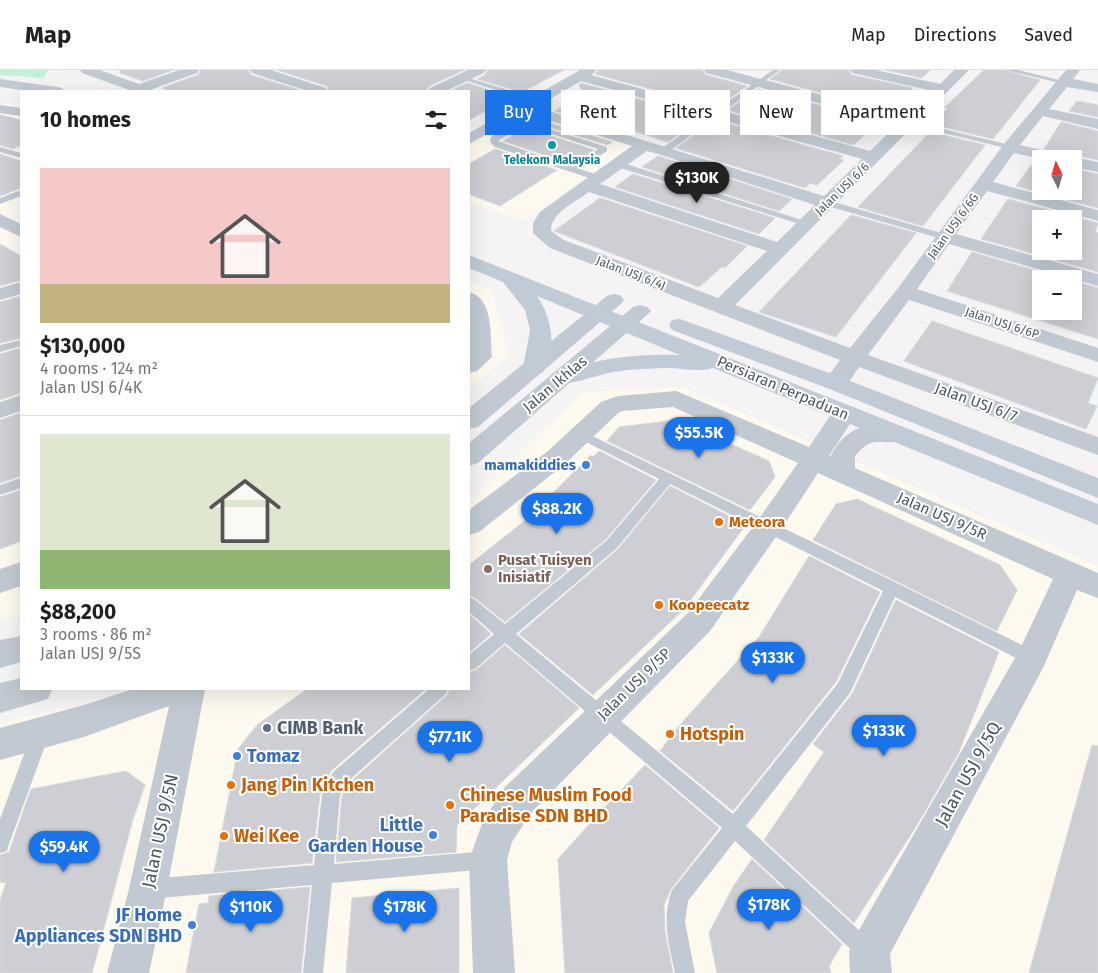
<!DOCTYPE html>
<html lang="en">
<head>
<meta charset="utf-8">
<style>
	body { margin:0; font-family:"Fira Sans",sans-serif; background:#f6f6f6; color:#202124; height:100vh; display:flex; flex-direction:column; font-size:19px; white-space:nowrap }
	* { box-sizing:border-box; margin:0 }
	p { font-size:16px; color:#757577 }
	.icon { flex:none; width:28px; height:28px; fill:none; stroke:currentColor; stroke-width:2; stroke-linecap:round; stroke-linejoin:round }
	.map { position:relative; flex:1; overflow:hidden }
	.drawer { position:absolute; left:20px; top:20px; width:450px; height:600px; display:flex; flex-direction:column; background:#fff; border-radius:0px; box-shadow:0 5px 20px #0002 }
	.drawer>* { flex:none }
	.banner { position:absolute; left:485px; top:20px; width:475px; height:45px; display:flex; gap:10px }
	.needle { width:32px; rotate:355deg }
	.fabs { position:absolute; left:1032px; top:80px; display:grid; gap:10px }
	.fabs a { display:grid; place-items:center; width:50px; height:50px; border-radius:0px; background:#fff; box-shadow:0 5px 20px #0002; font-size:25px }
	.price { position:absolute; translate:-50% -42px; padding:0 11px; border-radius:18px; background:#1a73e8; color:#fff; font-size:16px; line-height:32px; filter:drop-shadow(0 1px 2px #0008) }
	.price::after { content:''; position:absolute; left:50%; top:30px; width:15px; height:11px; margin-left:-8px; background:inherit; clip-path:polygon(0 0,100% 0,50% 100%) }
	.price.current { background:#222; color:#fff }
	ul { padding:0; list-style:none }
	li { display:grid; align-content:center; gap:10px; height:265px; padding:0 20px }
	li+li { border-top:1px solid #e0e0e0 }
	li span { display:grid; place-items:center; height:155px; border-radius:0px; color:#555 }
	li>.icon { margin-inline-start:auto }
	span .icon { width:90px; height:90px; fill:#fffc; stroke-width:1 }
	li b { font-size:21px }
	h2 { display:flex; justify-content:space-between; align-items:center; height:60px; padding:0 20px; font-size:21px }
	.chip { padding:0 18px; border-radius:0px; background:#fff; box-shadow:0 5px 20px #0002; font-size:18px; line-height:45px }
	.chip.current { background:#1a73e8; color:#fff }
	header { display:flex; align-items:center; gap:30px; box-sizing:border-box; height:70px; padding:0 25px; background:#fff; border-bottom:1px solid #e0e0e0 }
	header strong { font-size:24px }
	nav { display:flex; gap:28px; margin-inline-start:auto; font-size:18px }
	.map>svg:first-child { display:block }
	.commercial { fill:#fdf9ef }
	.green { fill:#c3f1d5 }
	.building { fill:#cdcfd5; stroke:#d7d9de; fill-rule:evenodd }
	.lines { fill:none; stroke-linecap:round; stroke-linejoin:round }
	.service { fill:#c1cad2; fill-rule:evenodd }
	.minor { fill:#c1cad2; fill-rule:evenodd }
	.tertiary { fill:#c1cad2; fill-rule:evenodd }
	.secondary { fill:#c1cbd6; fill-rule:evenodd }
	.culture-dot { fill:#0f9aa8; stroke:#fff; stroke-width:2 }
	.shop-dot { fill:#3f7fe0; stroke:#fff; stroke-width:2 }
	.food-dot { fill:#e8710a; stroke:#fff; stroke-width:2 }
	.education-dot { fill:#8d6e63; stroke:#fff; stroke-width:2 }
	.service-dot { fill:#5c6f8a; stroke:#fff; stroke-width:2 }
	.labels { text-anchor:middle; dominant-baseline:central; stroke-width:4; stroke-linejoin:round; paint-order:stroke }
	.far-culture-label { font-size:12px; font-weight:bold; fill:#0d838f; stroke:#fff }
	.far-street-label { font-size:12px; fill:#4a5661; stroke:#fff }
	.street-label { font-size:15px; fill:#4a5661; stroke:#fff }
	.shop-label { font-size:15px; font-weight:bold; fill:#366cbe; stroke:#fff; text-anchor:end }
	.food-label { font-size:15px; font-weight:bold; fill:#c56008; stroke:#fff; text-anchor:start }
	.education-label { font-size:15px; font-weight:bold; fill:#785e54; stroke:#fff; text-anchor:start }
	.near-service-label { font-size:18px; font-weight:bold; fill:#4e5e75; stroke:#fff; text-anchor:start }
	.near-food-label { font-size:18px; font-weight:bold; fill:#c56008; stroke:#fff; text-anchor:start }
	.near-shop-label { font-size:18px; font-weight:bold; fill:#366cbe; stroke:#fff; text-anchor:end }
	.near-street-label { font-size:18px; fill:#4a5661; stroke:#fff }
</style>
</head>
<body>
<header>
<strong>Map</strong>
<nav><a>Map</a><a>Directions</a><a>Saved</a></nav>
</header>
<div class="map">
<svg width="1098" height="903" viewBox="0 0 1098 903">
	<rect width="100%" height="100%" fill="#f5f3f3"/>
	<g class="commercial">
		<path d="M0 33 21 35V546L0 549Z"/>
		<path d="M524 43 632 76 523 151 469 132V75Z"/>
		<path d="M469 211 492 221 509 285 469 318Z"/>
		<path d="M683 317 1098 496V903H0V652L96 633 132 619H469V433L582 322Z"/>
	</g>
	<path class="green" d="M0 0H49L43 8 0 5Z"/>
	<g class="building">
		<path d="M120 0H173L143 11 120 3Z"/>
		<path d="M201 0H248L251 5 303 21H172L162 18 198 5Z"/>
		<path d="M277 0H464L429 16 426 21H330L327 16Z"/>
		<path d="M488 0H564L522 22 477 9 485 5Z"/>
		<path d="M599 0H702L706 5 747 16 717 37 595 4Z"/>
		<path d="M782 0H848L852 5 913 18 889 41 770 9Z"/>
		<path d="M885 0H930L922 8Z"/>
		<path d="M984 0H1004L1040 10 993 69 931 54 948 38 945 37Z"/>
		<path d="M467 13 512 27 469 50V21H450Z"/>
		<path d="M581 13 703 47 668 72 630 60 626 63 555 41 584 24 579 15Z"/>
		<path d="M758 19 879 51 854 75 728 40Z"/>
		<path d="M1077 31 1098 35V47L1069 41Z"/>
		<path d="M0 45 21 50V75L13 79 0 75Z"/>
		<path d="M540 50 612 72 608 75 535 53Z"/>
		<path d="M715 50 843 86 840 89 844 90 817 115 810 113 805 118 676 78Z"/>
		<path d="M1061 52 1098 61V90L1074 85 1069 87 1066 84 1044 79Z"/>
		<path d="M527 58 594 80 575 93H568L503 71Z"/>
		<path d="M930 62 985 75 923 156 858 137Z"/>
		<path d="M495 79 557 100 500 136 469 124V94Z"/>
		<path d="M0 84 21 91V118L0 126Z"/>
		<path d="M658 86 792 129 779 141 642 97Z"/>
		<path d="M1035 90 1041 91V121H1074V99L1098 104V138L1016 116Z"/>
		<path d="M633 104 775 148 759 164 615 117Z"/>
		<path d="M600 128 747 176 725 198 722 197 699 217 554 161Z"/>
		<path d="M1008 129 1098 153 1095 162 1098 163V202L981 169ZM1041 149H1074V181H1041Z"/>
		<path d="M851 145 916 163 836 267 759 242Z"/>
		<path d="M0 174 21 186V210L0 216Z"/>
		<path d="M972 182 1065 209H1041V241H1074V211L1098 218V269L947 221Z"/>
		<path d="M21 226V268L0 273V232Z"/>
		<path d="M932 251 1098 308 1088 333 1097 336 1086 359 904 291Z"/>
		<path d="M21 278V323L0 330V284Z"/>
		<path d="M21 343V406L0 413V350Z"/>
		<path d="M677 350 769 391 775 407 750 440 607 371 619 357Z"/>
		<path d="M599 381 656 410 606 469 505 552 475 528 469 525V495L557 425 553 423 591 385 593 387Z"/>
		<path d="M670 416 741 452 740 454 745 456 684 539 593 625 519 564 618 479Z"/>
		<path d="M21 420V471L0 479V427Z"/>
		<path d="M857 429 1000 495 1017 520 997 561 813 470 836 434Z"/>
		<path d="M809 486 880 522 836 612 733 741 660 681 678 657 759 567Z"/>
		<path d="M896 530 999 582 958 684 917 755 854 853 764 770 824 682 813 674 852 624Z"/>
		<path d="M469 544 491 564 469 583Z"/>
		<path d="M505 575 579 638 457 755 456 782 336 792 342 726 347 715 447 625 450 619H469V603L476 600Z"/>
		<path d="M307 619H426L331 701 320 725 312 793 214 802 238 679 257 655Z"/>
		<path d="M1092 675 1098 676V903H1029Z"/>
		<path d="M645 695 719 758 671 819 664 835 665 862 673 903H565L558 789 605 737Z"/>
		<path d="M126 701 145 715 133 749 92 903H0V830L6 813 0 812V785L9 782 31 719Z"/>
		<path d="M752 789 842 874 829 896 831 903H717L709 863 733 817Z"/>
		<path d="M310 817 301 903H186L199 834 208 833 209 826Z"/>
		<path d="M459 818V903H346L352 828Z"/>
	</g>
	<g class="lines">
		<g class="service">
			<path d="M773 0H780L667 83H661V79Z"/>
			<path d="M1006 0H1018L1067 12 1064 14Z"/>
			<path d="M461 7H465L541 30 534 32 461 9Z"/>
			<path d="M906 50 1010 75 1014 77 1010 79 906 54Z"/>
			<path d="M527 52 607 77V81L580 99 601 106V110H595L495 77 490 72 491 67 515 53ZM527 56 595 78 598 79 573 97 498 71 520 57Z"/>
			<path d="M0 77 21 83V88L0 82Z"/>
			<path d="M614 92H620L811 153 806 156 803 155 614 96Z"/>
			<path d="M21 120V126L0 134V128Z"/>
			<path d="M827 130 948 165 950 167 945 170 942 169 824 135V131Z"/>
			<path d="M21 270V276L0 282V275Z"/>
			<path d="M580 360 897 513 1038 583 1040 588 1038 593 1032 595 1026 593 895 527 850 623 746 756 874 874 877 881 874 888 867 891 860 888 735 771 688 831 685 852 695 903H675C669 875 661 848 672 820L722 758 505 573 475 599 469 601V585L494 564 469 542V527L474 529 505 554 607 470 659 409 576 367 574 364ZM670 414 883 521 838 613 733 744 516 564 617 478Z"/>
			<path d="M21 408V418L0 425V415Z"/>
			<path d="M429 619H448L446 624 345 714 340 726 334 794 488 781 495 783 497 790 495 797 488 799 332 813 323 903H303L312 815 148 829 141 826 138 819 141 812 148 809 314 795 322 725 333 702Z"/>
			<path d="M40 657 46 659 49 665 9 774 7 781 0 783V749L31 665 34 659Z"/>
		</g>
		<g class="minor">
			<path d="M80 0H100L139 14 179 0H199L197 3 150 20 151 21H132L82 3Z"/>
			<path d="M250 0H271L326 18 328 21H308L252 3Z"/>
			<path d="M468 0H486L484 3 446 21H428L430 18Z"/>
			<path d="M580 0H597L591 5 870 81 898 54 706 3 704 0H727L906 47 933 21 852 3 850 0H876L940 14 954 0H969L735 235 850 278 898 218 1004 74 1066 0H1080L1073 9 1098 14V22L1067 17 1049 39 1098 49V59L1043 46 1020 75 1066 86 1068 89H1041L1014 83 993 112 1098 140V151L987 121 956 164 1098 204V216L949 174 917 219 1098 278V292L909 230 868 285 1098 367V385L859 297C849 311 846 323 827 318L823 313 840 290 550 178 533 163V153L540 142 632 76 525 43 469 74V63ZM581 11 862 89 824 126 536 37ZM647 81 658 84 815 135 777 172 600 114ZM589 122 767 181 718 228 564 170 551 161C551 142 576 132 589 122Z"/>
			<path d="M0 35 21 38V46L0 43Z"/>
			<path d="M1074 87 1098 92V102L1074 97V89H1068Z"/>
			<path d="M0 144 21 154V167L0 157Z"/>
			<path d="M21 212V224L0 230V218Z"/>
			<path d="M469 222C494 228 490 266 492 287L477 301 469 303Z"/>
			<path d="M676 321 809 377 836 337 845 335 854 337 857 343 829 386 830 387C846 356 871 349 904 358L907 364 904 370C880 377 873 363 855 386V398L1098 503V528L1077 520 1043 598 890 884 892 903H850L849 881 855 867 1020 579 1053 509 818 403 778 464 710 561 531 743 512 772 507 790 515 903H473L469 790 483 751 505 717 688 543 758 450 798 393 673 337 622 341 617 344 566 393 479 462 469 465V440L548 381 601 332 618 326Z"/>
			<path d="M21 325V341L0 348V332Z"/>
			<path d="M21 492V516L0 523V499Z"/>
			<path d="M133 619H205L167 819 149 903H107L129 819 169 636 84 667 0 690V658L84 635Z"/>
		</g>
		<g class="tertiary">
			<path d="M614 224 621 226 624 230 621 234 478 357 469 359V338L607 226Z"/>
			<path d="M640 235 647 237 651 241 647 245 478 393 469 396V373L633 237Z"/>
			<path d="M21 566V592L0 598V570Z"/>
			<path d="M21 608V619H52L48 629 0 643V613Z"/>
		</g>
		<g class="secondary">
			<path d="M0 9 57 17 62 18 64 21H29L0 17Z"/>
			<path d="M469 185 1098 434V455L713 298C699 302 684 299 671 298 651 298 632 299 613 302 596 305 568 317 553 313L549 308 553 303C595 289 636 283 680 285L537 226C552 248 558 280 542 303L534 305 526 303 523 298 530 260 525 240 503 212 469 198Z"/>
			<path d="M680 249 843 308 1098 408V428L827 318 672 260 669 255 672 250Z"/>
		</g>
	</g>
	<circle class="culture-dot" cx="552" cy="75" r="5"/>
	<g class="shop-dot">
		<circle cx="586" cy="395" r="5"/>
		<circle cx="237" cy="686" r="5"/>
		<circle cx="433" cy="765" r="5"/>
		<circle cx="192" cy="855" r="5"/>
	</g>
	<g class="food-dot">
		<circle cx="719" cy="452" r="5"/>
		<circle cx="659" cy="535" r="5"/>
		<circle cx="670" cy="664" r="5"/>
		<circle cx="231" cy="715" r="5"/>
		<circle cx="450" cy="735" r="5"/>
		<circle cx="224" cy="766" r="5"/>
	</g>
	<circle class="education-dot" cx="488" cy="499" r="5"/>
	<circle class="service-dot" cx="267" cy="658" r="5"/>
	<g class="labels">
		<g class="far-culture-label">
			<text x="552" y="90">Telekom Malaysia</text>
		</g>
		<g class="far-street-label">
			<text transform="translate(842 119) rotate(-44)">Jalan USJ 6/6</text>
			<text transform="translate(953 156) rotate(-54)">Jalan USJ 6/6G</text>
			<text transform="translate(631 203) rotate(21)">Jalan USJ 6/4J</text>
			<text transform="translate(1002 253) rotate(18)">Jalan USJ 6/6P</text>
		</g>
		<g class="street-label">
			<text transform="translate(555 314) rotate(-40)">Jalan Ikhlas</text>
			<text transform="translate(783 318) rotate(23)">Persiaran Perpaduan</text>
			<text transform="translate(976 332) rotate(20)">Jalan USJ 6/7</text>
			<text transform="translate(942 446) rotate(24)">Jalan USJ 9/5R</text>
			<text transform="translate(634 614) rotate(-44)">Jalan USJ 9/5P</text>
		</g>
		<g class="shop-label">
			<text x="576" y="395">mamakiddies</text>
		</g>
		<g class="food-label">
			<text x="729" y="452">Meteora</text>
			<text x="669" y="535">Koopeecatz</text>
		</g>
		<g class="education-label">
			<text x="498" y="490">Pusat Tuisyen<tspan x="498" dy="17">Inisiatif</tspan></text>
		</g>
		<g class="near-service-label">
			<text x="277" y="658">CIMB Bank</text>
		</g>
		<g class="near-food-label">
			<text x="680" y="664">Hotspin</text>
			<text x="241" y="715">Jang Pin Kitchen</text>
			<text x="460" y="725">Chinese Muslim Food<tspan x="460" dy="21">Paradise SDN BHD</tspan></text>
			<text x="234" y="766">Wei Kee</text>
		</g>
		<g class="near-shop-label">
			<text x="247" y="686" text-anchor="start">Tomaz</text>
			<text x="423" y="755">Little<tspan x="423" dy="21">Garden House</tspan></text>
			<text x="182" y="845">JF Home<tspan x="182" dy="21">Appliances SDN BHD</tspan></text>
		</g>
		<g class="near-street-label">
			<text transform="translate(968 704) rotate(-61)">Jalan USJ 9/5Q</text>
			<text transform="translate(160 761) rotate(-78)">Jalan USJ 9/5N</text>
		</g>
	</g>
</svg>
<div class="fabs">
<a><svg class="needle" viewBox="-14 -14 28 28"><path d="M0-13l5 13h-10z" fill="#e53935"/><path d="M0 13l5-13h-10z" fill="#757577"/></svg></a>
<a>+</a>
<a>−</a>
</div>
<b class="price current" style="left:697px;top:134px">$130K</b>
<b class="price" style="left:699px;top:389px">$55.5K</b>
<b class="price" style="left:557px;top:465px">$88.2K</b>
<b class="price" style="left:773px;top:614px">$133K</b>
<b class="price" style="left:884px;top:687px">$133K</b>
<b class="price" style="left:450px;top:693px">$77.1K</b>
<b class="price" style="left:64px;top:803px">$59.4K</b>
<b class="price" style="left:769px;top:861px">$178K</b>
<b class="price" style="left:251px;top:863px">$110K</b>
<b class="price" style="left:405px;top:863px">$178K</b>
<div class="banner">
<a class="chip current">Buy</a>
<a class="chip">Rent</a>
<a class="chip">Filters</a>
<a class="chip">New</a>
<a class="chip">Apartment</a>
</div>
<section class="drawer">
<h2>10 homes<svg class="icon" aria-label="filters" viewBox="0 0 24 24"><path d="M4 7h16M4 17h16"/><circle cx="9" cy="7" r="2"/><circle cx="15" cy="17" r="2"/></svg></h2>
<ul>
<li><span style="background:linear-gradient(#f6c9c9 75%,#c2b280 0)"><svg class="icon" aria-label="home" viewBox="0 0 24 24"><path d="M3 11l9-7 9 7M6 9v11h12V9"/></svg></span><div><b>$130,000</b><p>4 rooms · 124 m²</p><p>Jalan USJ 6/4K</p></div></li>
<li><span style="background:linear-gradient(#dfe7d0 75%,#8fb573 0)"><svg class="icon" aria-label="home" viewBox="0 0 24 24"><path d="M3 11l9-7 9 7M6 9v11h12V9"/></svg></span><div><b>$88,200</b><p>3 rooms · 86 m²</p><p>Jalan USJ 9/5S</p></div></li>
</ul>
</section>
</div>
</body>
</html>
